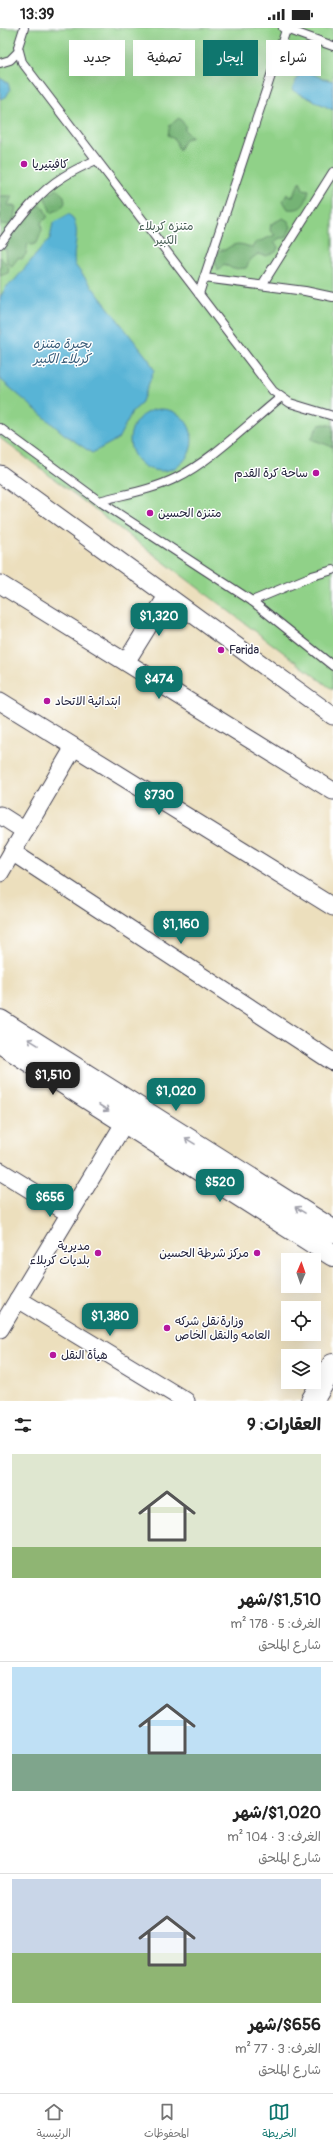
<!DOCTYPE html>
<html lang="ar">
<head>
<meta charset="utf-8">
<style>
	body { margin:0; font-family:Pangolin,"Playpen Sans Arabic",sans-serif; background:#f6f6f6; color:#222; direction:rtl; height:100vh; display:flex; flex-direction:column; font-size:15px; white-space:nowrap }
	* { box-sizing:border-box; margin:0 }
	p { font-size:13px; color:#767676 }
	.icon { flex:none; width:22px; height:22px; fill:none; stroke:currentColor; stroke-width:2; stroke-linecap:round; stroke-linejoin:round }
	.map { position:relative; height:1373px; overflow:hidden; direction:ltr }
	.drawer { display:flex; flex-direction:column; background:#fff; flex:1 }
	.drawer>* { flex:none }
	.top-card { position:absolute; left:12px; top:12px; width:309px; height:36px; direction:rtl; display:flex; gap:8px }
	.needle { width:26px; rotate:2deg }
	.buttons { position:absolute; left:281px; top:1225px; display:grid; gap:8px }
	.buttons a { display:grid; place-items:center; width:40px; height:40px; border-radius:0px; background:#fff; box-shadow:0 4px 16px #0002; font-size:20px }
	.price { position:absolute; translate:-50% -34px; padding:0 9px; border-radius:8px; background:#0f766e; color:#fff; font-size:13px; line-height:26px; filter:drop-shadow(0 1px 2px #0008) }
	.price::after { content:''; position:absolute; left:50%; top:24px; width:12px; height:9px; margin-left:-6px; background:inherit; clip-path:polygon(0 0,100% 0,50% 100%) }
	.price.selected { background:#222; color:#fff }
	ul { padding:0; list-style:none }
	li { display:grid; align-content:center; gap:8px; height:212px; padding:0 12px }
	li+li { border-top:1px solid #e0e0e0 }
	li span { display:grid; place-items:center; height:124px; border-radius:0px; color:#555 }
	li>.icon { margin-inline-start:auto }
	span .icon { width:72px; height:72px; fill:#fffc; stroke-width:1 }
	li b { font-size:17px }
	h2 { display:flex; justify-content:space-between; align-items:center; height:48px; padding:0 12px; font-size:17px }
	.tag { padding:0 14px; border-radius:0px; background:#fff; box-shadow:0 4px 16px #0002; font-size:14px; line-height:36px }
	.tag.selected { background:#0f766e; color:#fff }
	.status { display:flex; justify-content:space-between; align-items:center; height:28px; padding:0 20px; background:#fff; direction:ltr }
	.status svg { height:11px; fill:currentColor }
	.tab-bar { display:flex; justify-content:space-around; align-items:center; height:56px; border-top:1px solid #e0e0e0; background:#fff; font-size:11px; color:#767676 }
	.tab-bar a { display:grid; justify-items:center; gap:2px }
	.tab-bar .selected { color:#0f766e }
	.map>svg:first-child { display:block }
	.green { fill:#90d188; stroke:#597a62 }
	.forest { fill:#74b374; stroke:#4b6a58 }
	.water { fill:#58b4d6; stroke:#3d6b88 }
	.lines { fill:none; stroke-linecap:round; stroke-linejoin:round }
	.lane-casing { stroke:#403e4e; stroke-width:10 }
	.street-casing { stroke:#403e4e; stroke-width:19 }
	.secondary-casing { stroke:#403e4e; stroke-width:24 }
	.primary-casing { stroke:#403e4e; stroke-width:24 }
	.lane { stroke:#fff; stroke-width:8 }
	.street { stroke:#fff; stroke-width:17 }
	.secondary { stroke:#fff; stroke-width:22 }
	.primary { stroke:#fff; stroke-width:22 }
	.oneway { stroke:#9c9ca7 }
	.poi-dot { fill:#b5179e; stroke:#fff; stroke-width:1.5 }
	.labels { text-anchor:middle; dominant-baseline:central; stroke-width:3; stroke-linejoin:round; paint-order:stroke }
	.poi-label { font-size:12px; fill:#22223b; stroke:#fff; text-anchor:start }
	.park-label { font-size:12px; fill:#485f56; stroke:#fff }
	.water-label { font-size:13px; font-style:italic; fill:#385c79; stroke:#fff }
</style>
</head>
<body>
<div class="status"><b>13:39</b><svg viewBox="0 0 49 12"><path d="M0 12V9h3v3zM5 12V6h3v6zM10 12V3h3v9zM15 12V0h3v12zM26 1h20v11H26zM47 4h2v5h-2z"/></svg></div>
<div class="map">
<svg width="333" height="1373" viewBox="0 0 333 1373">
	<rect width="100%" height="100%" fill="#fff"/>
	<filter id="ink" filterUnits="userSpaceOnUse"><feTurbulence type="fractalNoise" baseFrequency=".025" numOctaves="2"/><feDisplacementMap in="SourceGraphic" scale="8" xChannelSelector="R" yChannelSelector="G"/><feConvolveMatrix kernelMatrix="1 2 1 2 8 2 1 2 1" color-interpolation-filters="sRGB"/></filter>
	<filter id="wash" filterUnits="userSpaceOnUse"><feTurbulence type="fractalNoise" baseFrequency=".012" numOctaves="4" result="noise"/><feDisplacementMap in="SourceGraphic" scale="16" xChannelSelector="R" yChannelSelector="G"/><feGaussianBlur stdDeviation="0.9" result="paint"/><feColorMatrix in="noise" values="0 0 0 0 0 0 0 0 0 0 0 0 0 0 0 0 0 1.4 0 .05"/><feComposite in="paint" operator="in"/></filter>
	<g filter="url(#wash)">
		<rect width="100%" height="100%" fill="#ecdfbd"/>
		<path class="green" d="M0 0H333V662L0 410Z"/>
		<g class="forest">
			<path d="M179 90 185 97V103L193 109 185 111 179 122 175 112 168 107 170 97Z"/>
			<path d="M300 153 303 161 309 162C306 175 303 183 288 181L283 173 287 166 289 169 293 168Z"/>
			<path d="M57 161 64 168 65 175 60 181 51 185 45 170 46 164 52 165Z"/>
			<path d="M0 168H12L8 177 16 179 14 190 10 197 1 196 0 194Z"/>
			<path d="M33 178H42L47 186V190L41 194 42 202 37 215 32 217 28 215 26 226 22 231 18 230 12 238 7 235 6 222 2 220 21 193 30 185Z"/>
			<path d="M283 190 288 193 291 199 286 210H280L274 214 278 219 276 224 266 228 258 226 251 231 246 240 233 241 224 236 218 243 214 228 220 222H225C235 214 241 215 252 220L255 215 275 207 270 202 271 196Z"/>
			<path d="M0 229 9 239 8 245 0 248Z"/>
			<path d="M325 396 333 398V419L311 411 319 397Z"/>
		</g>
		<g class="water">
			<path d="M301 41 324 51 333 53V82L292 62Z"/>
			<path d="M0 50 8 55 10 62 6 69 0 71Z"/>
			<path d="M69 186C84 201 71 219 75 237L149 332 154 342 141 376 132 384 118 411 92 425 64 406 0 351V269L7 258 13 254 50 210 53 195Z"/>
			<circle cx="161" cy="412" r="31"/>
		</g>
	</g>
	<g filter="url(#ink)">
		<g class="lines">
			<g class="lane-casing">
				<g id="lane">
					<path d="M24 0 18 19 22 34 273 363 290 375 333 388"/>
					<path d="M283 0 333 18"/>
					<path d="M0 35 10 32 18 24"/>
					<path d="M0 216C18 192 37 165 63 149 74 142 85 137 96 132"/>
					<path d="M204 250 286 2"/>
					<path d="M262 257 333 144"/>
					<path d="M199 266 204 250 305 263 333 269"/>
					<path d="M0 400 99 473 252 573 333 638"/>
					<path d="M99 473C125 466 152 462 176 450 211 433 249 395 280 370"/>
					<path d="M252 573 312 548 333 542"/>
				</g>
			</g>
			<g class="street-casing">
				<g id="street">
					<path d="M0 446 333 688"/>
					<path d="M0 556 333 763"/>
					<path d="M126 634 167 568"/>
					<path d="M0 673 333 879"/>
					<path d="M0 787 25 803"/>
					<path d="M12 824 333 1034"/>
					<path d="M0 845 74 719"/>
					<path d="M0 1143 70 1186"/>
					<path d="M18 1271 186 1373"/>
					<path d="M0 1301 125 1094"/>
				</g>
			</g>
			<g class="secondary-casing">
				<g id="secondary">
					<path d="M0 993 333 1203"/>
					<path d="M0 1014 333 1227"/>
				</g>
			</g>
			<g class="primary-casing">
				<path id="primary" d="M312 1373 333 1337"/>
			</g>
			<use href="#lane" class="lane"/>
			<use href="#street" class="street"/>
			<use href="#secondary" class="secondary"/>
			<use href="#primary" class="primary"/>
		</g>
		<defs><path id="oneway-shaft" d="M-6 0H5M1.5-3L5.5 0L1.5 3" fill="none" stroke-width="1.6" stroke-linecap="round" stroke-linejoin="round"/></defs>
		<g class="oneway">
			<use href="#oneway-shaft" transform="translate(33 1014) rotate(-148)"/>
			<use href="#oneway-shaft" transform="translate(104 1080) rotate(33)"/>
			<use href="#oneway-shaft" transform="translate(190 1113) rotate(-148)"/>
			<use href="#oneway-shaft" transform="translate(300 1182) rotate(-148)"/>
		</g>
	</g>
	<g class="poi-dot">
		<circle cx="24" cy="136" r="4"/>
		<circle cx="316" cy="445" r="4"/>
		<circle cx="150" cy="485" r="4"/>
		<circle cx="221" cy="622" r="4"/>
		<circle cx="47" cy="673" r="4"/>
		<circle cx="98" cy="1225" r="4"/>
		<circle cx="257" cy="1225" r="4"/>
		<circle cx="167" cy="1300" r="4"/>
		<circle cx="53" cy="1327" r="4"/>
	</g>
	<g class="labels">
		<g class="poi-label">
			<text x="32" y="136">كافيتيريا</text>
			<text x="308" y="445" text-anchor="end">ساحة كرة القدم</text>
			<text x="158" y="485">متنزه الحسين</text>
			<text x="229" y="622">Farida</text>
			<text x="55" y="673">ابتدائية الاتحاد</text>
			<text x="90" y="1218" text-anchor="end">مديرية<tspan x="90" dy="14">بلديات كربلاء</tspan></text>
			<text x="249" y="1225" text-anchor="end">مركز شرطة الحسين</text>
			<text x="175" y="1293">وزارةنقل شركه<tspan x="175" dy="14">العامه والنقل الخاص</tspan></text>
			<text x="61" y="1327">هيأة النقل</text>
		</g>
		<g class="park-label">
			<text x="166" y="198">متنزه كربلاء<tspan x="166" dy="14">الكبير</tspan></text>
		</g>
		<g class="water-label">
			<text x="62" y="316">بحيرة متنزه<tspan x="62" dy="15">كربلاء الكبير</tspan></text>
		</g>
	</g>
</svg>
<div class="buttons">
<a><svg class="needle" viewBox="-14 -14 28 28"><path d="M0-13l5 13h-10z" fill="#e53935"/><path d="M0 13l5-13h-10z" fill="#767676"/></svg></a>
<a><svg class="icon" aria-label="locate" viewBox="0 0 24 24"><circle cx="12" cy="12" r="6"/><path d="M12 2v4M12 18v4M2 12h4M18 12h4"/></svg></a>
<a><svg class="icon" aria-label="layers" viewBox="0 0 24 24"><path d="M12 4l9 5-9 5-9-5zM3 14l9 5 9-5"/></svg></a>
</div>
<b class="price" style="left:159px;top:609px">$1,320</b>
<b class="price" style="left:159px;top:672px">$474</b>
<b class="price" style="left:159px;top:788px">$730</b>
<b class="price" style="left:181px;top:917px">$1,160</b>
<b class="price selected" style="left:53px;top:1068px">$1,510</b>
<b class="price" style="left:176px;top:1084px">$1,020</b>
<b class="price" style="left:220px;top:1175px">$520</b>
<b class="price" style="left:50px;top:1190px">$656</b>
<b class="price" style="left:110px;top:1309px">$1,380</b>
<div class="top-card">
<a class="tag">شراء</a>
<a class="tag selected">إيجار</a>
<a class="tag">تصفية</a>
<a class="tag">جديد</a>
</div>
</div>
<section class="drawer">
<h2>العقارات: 9<svg class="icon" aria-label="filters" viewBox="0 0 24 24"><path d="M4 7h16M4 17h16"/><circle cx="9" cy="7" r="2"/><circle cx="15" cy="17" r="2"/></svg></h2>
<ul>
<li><span style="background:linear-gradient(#dfe7d0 75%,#8fb573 0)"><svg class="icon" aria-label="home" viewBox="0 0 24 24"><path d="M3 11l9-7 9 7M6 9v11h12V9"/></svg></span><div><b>$1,510/شهر</b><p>الغرف: 5 · 178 m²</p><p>شارع الملحق</p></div></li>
<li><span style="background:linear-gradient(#bfe0f5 70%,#7fa58c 0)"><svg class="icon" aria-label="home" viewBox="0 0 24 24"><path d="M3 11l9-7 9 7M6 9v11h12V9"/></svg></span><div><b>$1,020/شهر</b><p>الغرف: 3 · 104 m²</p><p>شارع الملحق</p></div></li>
<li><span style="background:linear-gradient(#c9d6e8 60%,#8fb573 0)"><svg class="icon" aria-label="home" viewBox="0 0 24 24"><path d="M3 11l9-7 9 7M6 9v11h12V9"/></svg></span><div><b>$656/شهر</b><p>الغرف: 3 · 77 m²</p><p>شارع الملحق</p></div></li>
</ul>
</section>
<nav class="tab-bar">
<a class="selected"><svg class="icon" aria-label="map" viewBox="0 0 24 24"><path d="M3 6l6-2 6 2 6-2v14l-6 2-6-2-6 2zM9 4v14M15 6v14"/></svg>الخريطة</a>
<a><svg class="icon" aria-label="saved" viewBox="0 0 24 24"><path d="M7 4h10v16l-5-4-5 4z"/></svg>المحفوظات</a>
<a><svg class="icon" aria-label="home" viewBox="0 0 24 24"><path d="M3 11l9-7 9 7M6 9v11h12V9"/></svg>الرئيسية</a>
</nav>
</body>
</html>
